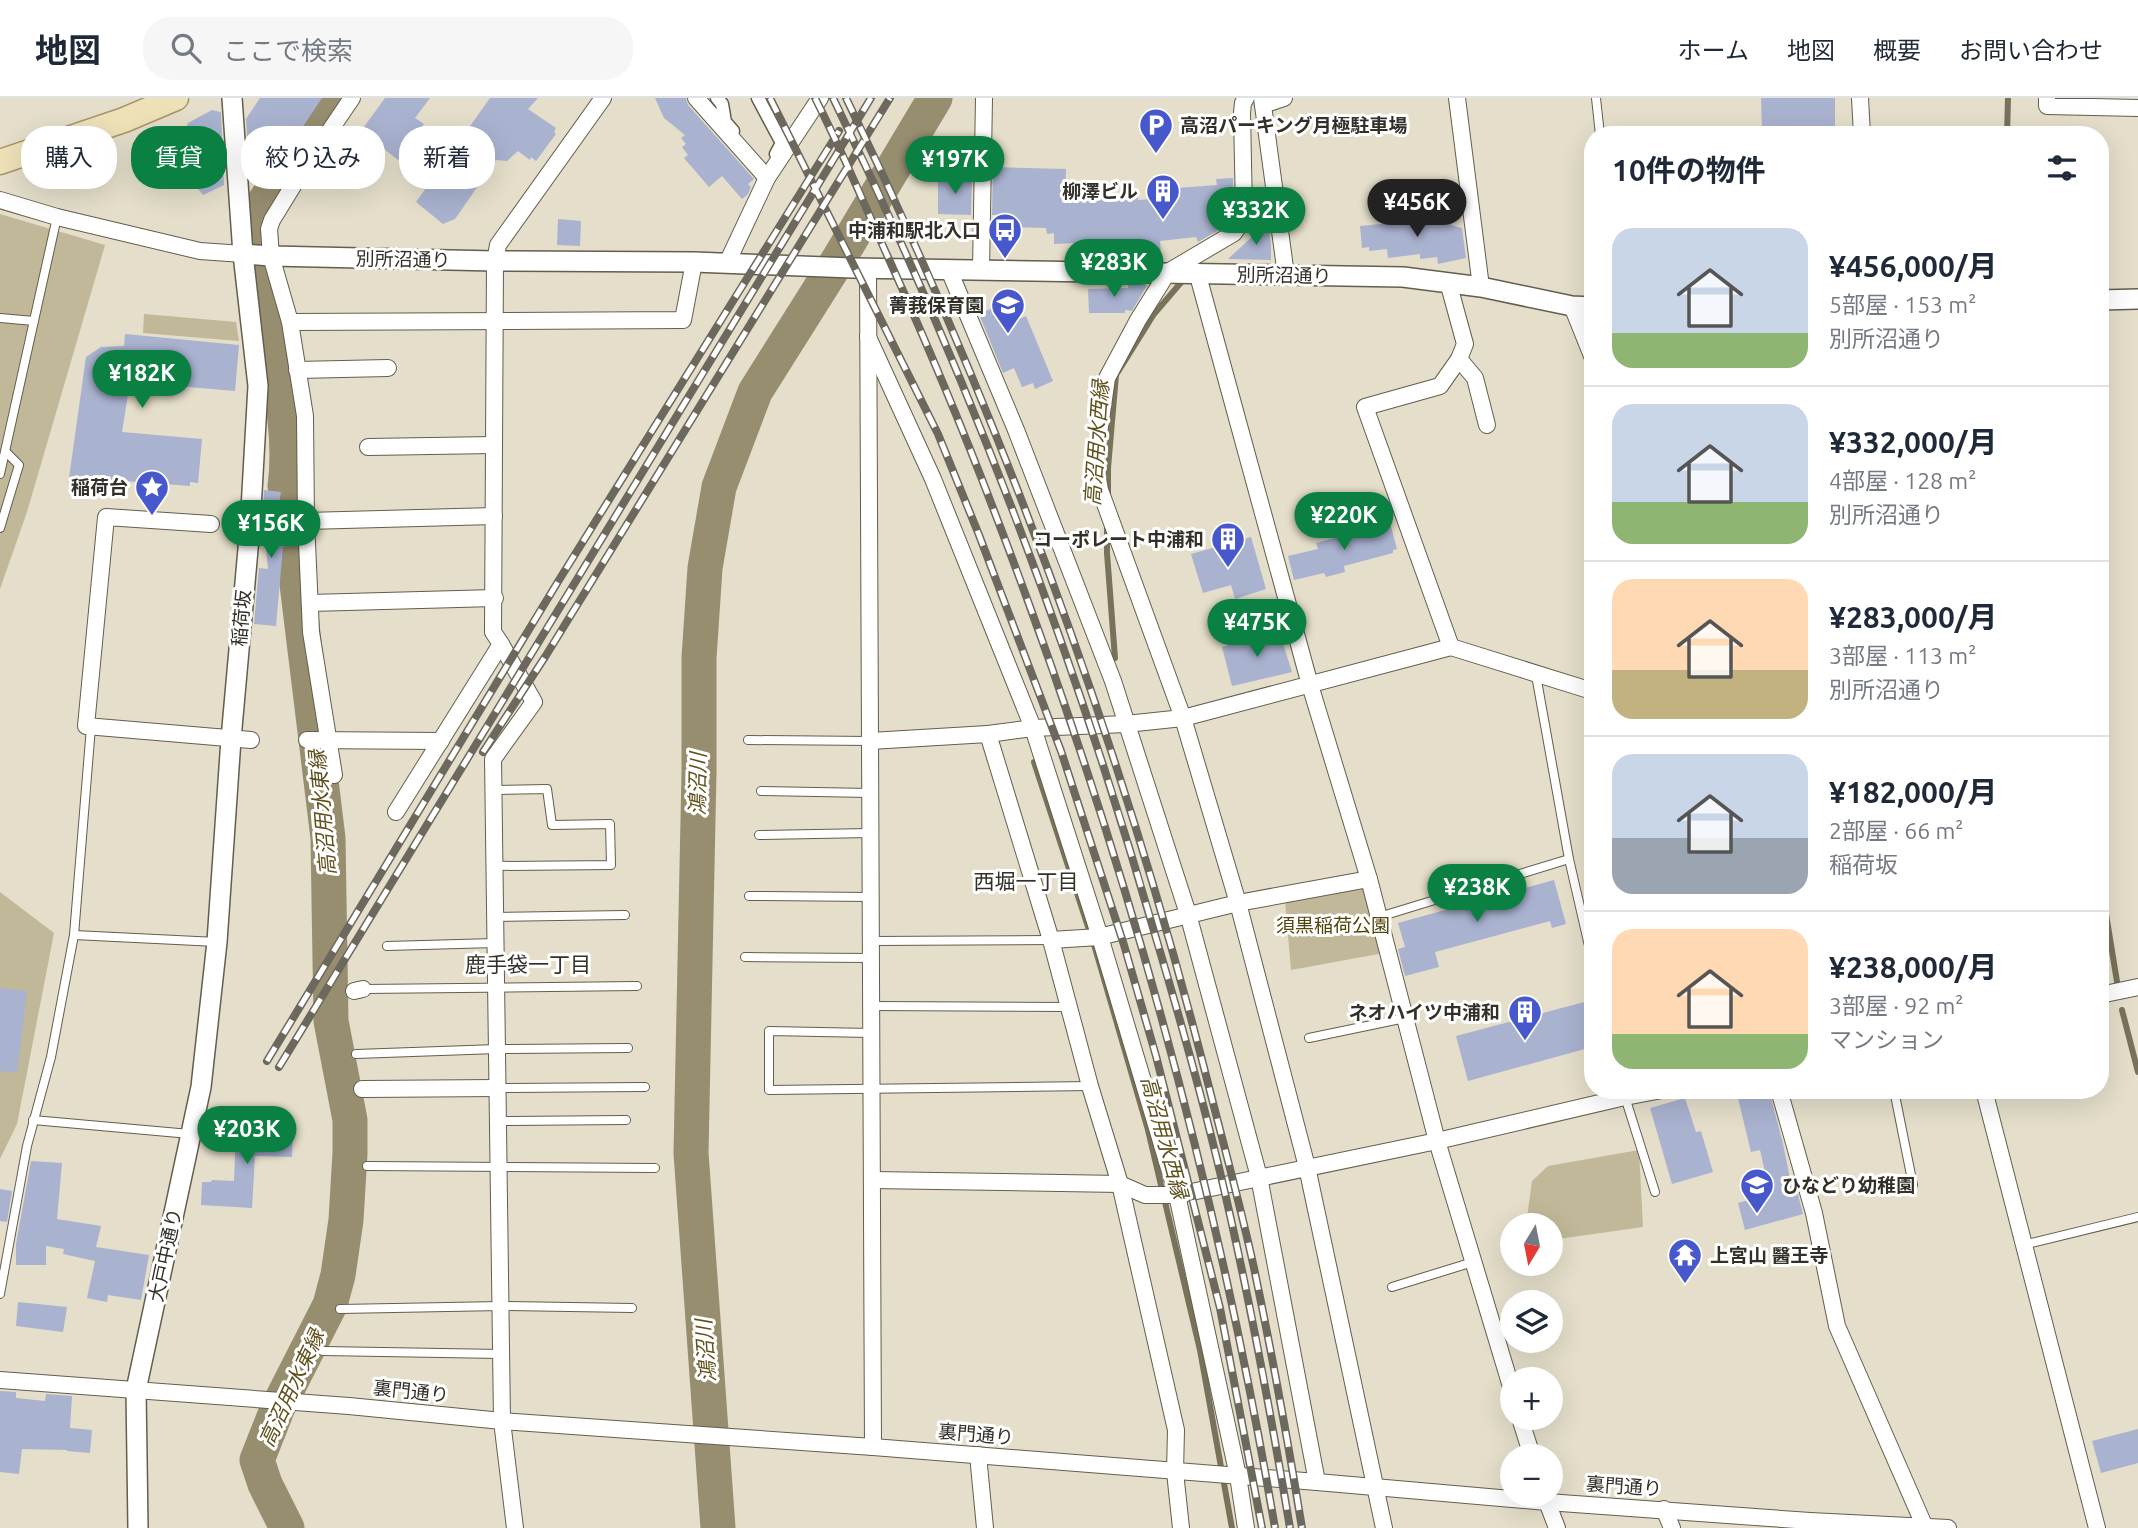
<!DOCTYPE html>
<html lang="ja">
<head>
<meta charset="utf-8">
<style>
	body { margin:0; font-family:Ubuntu,"Noto Sans JP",sans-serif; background:#f6f6f7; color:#1f2937; height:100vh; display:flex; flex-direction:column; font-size:26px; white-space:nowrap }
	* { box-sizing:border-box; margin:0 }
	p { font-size:23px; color:#747a83 }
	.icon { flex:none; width:38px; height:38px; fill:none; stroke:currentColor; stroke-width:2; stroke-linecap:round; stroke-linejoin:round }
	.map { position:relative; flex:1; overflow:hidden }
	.details { position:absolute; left:1584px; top:28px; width:525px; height:973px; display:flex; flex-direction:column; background:#fff; border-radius:28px; box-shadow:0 7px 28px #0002 }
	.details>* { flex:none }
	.guide { position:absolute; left:21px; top:28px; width:665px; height:63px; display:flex; gap:14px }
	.needle { width:46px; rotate:190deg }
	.tools { position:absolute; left:1500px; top:1115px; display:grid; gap:14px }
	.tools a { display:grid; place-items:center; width:63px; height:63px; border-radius:50%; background:#fff; box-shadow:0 7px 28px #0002; font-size:35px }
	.price { position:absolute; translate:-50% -60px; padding:0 16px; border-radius:24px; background:#0b8043; color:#fff; font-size:23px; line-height:46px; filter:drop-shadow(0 2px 4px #0008) }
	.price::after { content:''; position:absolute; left:50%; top:42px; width:21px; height:16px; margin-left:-10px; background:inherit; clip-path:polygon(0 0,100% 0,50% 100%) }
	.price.current { background:#222; color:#fff }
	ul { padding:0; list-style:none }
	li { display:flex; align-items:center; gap:21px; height:175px; padding:0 28px }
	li+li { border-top:2px solid #e0e1e3 }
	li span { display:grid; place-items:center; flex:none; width:196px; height:140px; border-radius:21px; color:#555 }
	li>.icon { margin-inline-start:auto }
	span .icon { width:84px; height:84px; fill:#fffc; stroke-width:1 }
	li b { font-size:30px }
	h2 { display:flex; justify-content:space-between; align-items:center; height:84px; padding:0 28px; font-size:30px }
	.pill { padding:0 24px; border-radius:28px; background:#fff; box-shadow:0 7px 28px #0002; font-size:24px; line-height:63px }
	.pill.current { background:#0b8043; color:#fff }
	header { display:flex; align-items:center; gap:42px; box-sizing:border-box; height:98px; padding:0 35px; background:#fff; border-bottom:2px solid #e0e1e3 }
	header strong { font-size:33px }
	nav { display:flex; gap:38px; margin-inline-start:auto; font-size:24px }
	.search { width:490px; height:63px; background:#f6f6f7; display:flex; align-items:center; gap:18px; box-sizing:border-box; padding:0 24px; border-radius:28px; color:#747a83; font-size:26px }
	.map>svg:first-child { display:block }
	.green { fill:#c1b899 }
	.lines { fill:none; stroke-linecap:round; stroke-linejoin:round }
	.stream { stroke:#79725a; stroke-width:6 }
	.river { stroke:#978e70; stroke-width:35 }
	.building { fill:#a9b2cf }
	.service-casing { stroke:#635e4d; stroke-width:10 }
	.pedestrian-casing { stroke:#635e4d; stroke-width:15 }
	.minor-casing { stroke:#635e4d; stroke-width:18 }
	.tertiary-casing { stroke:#635e4d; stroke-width:22 }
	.primary-casing { stroke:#a49667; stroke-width:27 }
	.service { stroke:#fff; stroke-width:8 }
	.pedestrian { stroke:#fff; stroke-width:12 }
	.minor { stroke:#fff; stroke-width:16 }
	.tertiary { stroke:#fff; stroke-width:19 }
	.primary { stroke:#eee1b8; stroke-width:24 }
	.rail-casing { stroke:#6c685d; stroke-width:8 }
	.rail { stroke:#fff; stroke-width:5; stroke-dasharray:16; stroke-linecap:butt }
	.labels { text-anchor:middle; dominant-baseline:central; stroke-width:6; stroke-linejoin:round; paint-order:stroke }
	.poi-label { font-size:19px; font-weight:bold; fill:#323028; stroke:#fff; text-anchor:end }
	.street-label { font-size:19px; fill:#323028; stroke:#fff }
	.park-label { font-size:19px; fill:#53450d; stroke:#fff }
	.water-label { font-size:21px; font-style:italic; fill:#60511c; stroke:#fff }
	.neighbourhood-label { font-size:21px; fill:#323028; stroke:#fff }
</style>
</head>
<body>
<header>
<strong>地図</strong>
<div class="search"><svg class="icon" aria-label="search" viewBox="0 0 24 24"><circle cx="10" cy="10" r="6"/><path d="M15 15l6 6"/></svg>ここで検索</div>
<nav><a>ホーム</a><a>地図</a><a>概要</a><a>お問い合わせ</a></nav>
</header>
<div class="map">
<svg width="2138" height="1430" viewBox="0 0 2138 1430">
	<rect width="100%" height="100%" fill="#e4deca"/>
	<g class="green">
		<path d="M0 116 105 147 27 414 0 491Z"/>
		<path d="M144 216 236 224 239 243 143 235Z"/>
		<path d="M1369 781 1384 855 1291 872 1285 802Z"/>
		<path d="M0 794 54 835 17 1026 0 1061Z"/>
		<path d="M1639 1052 1643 1129 1551 1142 1550 1127H1526L1532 1083 1548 1068Z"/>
	</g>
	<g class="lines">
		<g class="stream">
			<path d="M2007 37 2008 0"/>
			<path d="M1108 397V370L1116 277 1154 216 1184 181"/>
			<path d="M1107 429V455L1115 560"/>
			<path d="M1034 664 1095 850 1148 1032 1200 1252 1232 1430"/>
			<path d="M2100 779 2118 890"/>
			<path d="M2122 912 2138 974"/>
		</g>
		<g class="river">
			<path d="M287 1430 265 1386 257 1362 278 1309 330 1207 338 1177 346 1122 350 1055V1022L331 923 328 740 285 388C295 314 265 239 258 165 257 147 253 130 259 112L334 0"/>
			<path d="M718 1430 691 1055 699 674V560L705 470 719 389 755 294 840 159 935 0"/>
		</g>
	</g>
	<g class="building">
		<path d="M260 0H322L272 75 255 64 260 58 248 50 246 21Z"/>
		<path d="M385 0H430L415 20 424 26 398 62 361 33Z"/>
		<path d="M490 0H538L528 11 556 30 554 34 556 36 536 63 531 59 530 62 518 53 507 63 496 62 455 121 443 126 416 104Z"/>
		<path d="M655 0H686L688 7 754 81 748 86 751 89 748 96 742 101 722 78 709 89 684 60 688 57 682 49 686 46 681 40 685 37 664 20Z"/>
		<path d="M1761 0H1835V31H1762Z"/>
		<path d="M212 12 221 14 224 87 203 97 165 51 173 48 167 37 187 28 188 25Z"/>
		<path d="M993 69 1066 71 1065 100 1098 99V97H1135L1138 98V102L1170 100 1169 93H1177V90L1217 87 1216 81 1233 80V112L1232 119 1227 127 1198 144 1196 139 1160 143 1161 155 1139 156V161H1097L1096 144 1054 146V135L1047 136 1046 130 1004 129 1003 117H992Z"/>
		<path d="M938 80H972L971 117 938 116Z"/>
		<path d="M1450 114 1451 127 1462 130 1466 160 1438 166 1437 159 1420 161V156L1388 160 1387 151 1369 153V149L1362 150 1360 128 1432 121V117Z"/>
		<path d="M558 121 581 123 580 148 557 147Z"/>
		<path d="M1268 124 1271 147V162L1228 161Z"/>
		<path d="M1128 187H1147L1132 213 1125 212V215H1089L1088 191 1128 190Z"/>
		<path d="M1002 206 1010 225 1026 218 1053 283 1035 291 1033 285 1022 289 1014 270 1003 275 979 216Z"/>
		<path d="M125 236 239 247 235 293 130 284 122 334 202 341 198 385 190 384V388L111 382 109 394 68 387 86 259 101 249 124 248Z"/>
		<path d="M264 392 281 394 279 406H283L288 448 283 449 276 528 254 526 259 470 268 471 263 422Z"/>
		<path d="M1390 425 1397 451 1393 452V455L1344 468 1345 474 1326 479 1324 475 1294 482 1288 458 1318 451 1316 445Z"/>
		<path d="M1251 439 1266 491 1235 501 1231 487 1203 495 1191 456Z"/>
		<path d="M1279 533 1292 574 1232 588 1222 549Z"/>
		<path d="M1554 782 1566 826 1552 830 1550 823 1435 854 1439 869 1405 878 1398 851 1405 849 1398 825Z"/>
		<path d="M0 890 27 893 17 975 0 973Z"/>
		<path d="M1588 903 1592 919V949L1468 983 1456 938Z"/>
		<path d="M1736 992H1769L1783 1046 1792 1090 1796 1089 1803 1116 1745 1132 1738 1105 1770 1096 1760 1052 1751 1054Z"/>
		<path d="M1685 1000 1696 1034 1701 1033 1713 1074 1672 1086 1650 1010Z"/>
		<path d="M236 1030 293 1032 292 1059 255 1058 252 1110 201 1107 202 1084H211L212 1082 234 1083Z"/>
		<path d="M31 1063 62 1065 57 1121 101 1128 96 1149 149 1157 141 1202 108 1197 107 1204 87 1200 95 1163 63 1156 64 1151 46 1148V1167H16V1146Z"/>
		<path d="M0 1091 12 1093 7 1124 0 1123Z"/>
		<path d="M18 1204 67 1209 63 1234 16 1228Z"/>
		<path d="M0 1293 16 1294V1300L45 1303 46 1296 72 1298 70 1330 92 1332 90 1355 67 1353V1352L22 1351 19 1376 0 1374Z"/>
		<path d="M2138 1331V1365L2101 1375 2092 1343Z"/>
	</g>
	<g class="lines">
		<g class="service-casing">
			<g id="service">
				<path d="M1596 0 1600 37"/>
				<path d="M0 220 34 223"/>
				<path d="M0 376 57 119"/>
				<path d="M0 430 19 367 6 354"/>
				<path d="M1536 577 1569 761 1592 861"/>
				<path d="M748 642 870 643"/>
				<path d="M493 692 547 691 552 727 610 726 611 767 494 768"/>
				<path d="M761 693 870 695"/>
				<path d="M759 737 870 735"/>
				<path d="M749 798 871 799"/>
				<path d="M495 819 625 817"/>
				<path d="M1379 819 1569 761"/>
				<path d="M74 837 217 844"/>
				<path d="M871 843 1051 842"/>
				<path d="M387 848 495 845"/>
				<path d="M745 859 871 860"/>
				<path d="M363 891 637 888"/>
				<path d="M871 908 1069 909"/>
				<path d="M871 935 769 933V992L1090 988"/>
				<path d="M1309 940 1405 920"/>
				<path d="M356 956 497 951 628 950"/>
				<path d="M498 990 645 989"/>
				<path d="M1894 992 1913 1087"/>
				<path d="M1625 999 1655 1094"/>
				<path d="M33 1022 190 1036"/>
				<path d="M498 1023 626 1022"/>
				<path d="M367 1068 655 1070"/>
				<path d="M2023 1147 2138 1119"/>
				<path d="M1392 1189 1473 1164"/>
				<path d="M0 1196 27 1048 51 959 74 837 91 629"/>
				<path d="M340 1211 501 1208 632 1210"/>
				<path d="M323 1253 501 1256"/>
			</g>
		</g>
		<g class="pedestrian-casing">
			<g id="pedestrian">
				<path d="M717 0 722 6 725 24 733 33"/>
				<path d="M758 0 782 45 776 56"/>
			</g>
		</g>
		<g class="minor-casing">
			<g id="minor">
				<path d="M696 0 767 80"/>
				<path d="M1246 0 1243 5 1242 15 1244 113 1242 123 1234 135 1168 174 1138 222 1107 280 1095 363 1100 392 1183 620 1238 805 1307 1069 1384 1430"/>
				<path d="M1262 0 1286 177"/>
				<path d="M1457 0 1481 189"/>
				<path d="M1860 0 1862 37"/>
				<path d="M2047 0V8L2138 10"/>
				<path d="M1263 7 1284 0"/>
				<path d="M0 102 57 119 200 153 243 156"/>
				<path d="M727 165 767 80 820 0"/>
				<path d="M868 170 873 1349"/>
				<path d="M949 172 1016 332 1113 583 1188 816 1259 1079 1317 1384"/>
				<path d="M981 172 984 0"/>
				<path d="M1197 174 1310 587 1369 781 1437 1043 1512 1292"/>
				<path d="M1448 184 1465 246 1459 261 1440 288 1365 309 1451 549 1592 593"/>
				<path d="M1572 208 1592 258"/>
				<path d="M290 224 683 222 694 164"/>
				<path d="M868 239 933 381 1033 630 1100 839 1177 1097 1238 1378 1246 1430"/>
				<path d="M1459 261 1475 280 1487 327"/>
				<path d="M297 272 388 270"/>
				<path d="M368 349 494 347"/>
				<path d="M306 423 494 418"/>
				<path d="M211 426 106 419 86 628 251 642"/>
				<path d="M310 505 495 500"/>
				<path d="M501 546 534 604 493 661 502 1323 515 1430"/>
				<path d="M988 636 1033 630 1126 626 1183 620 1451 549"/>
				<path d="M307 642 441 643"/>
				<path d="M870 643 988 636 1051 842 1090 988 1120 1086 872 1082"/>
				<path d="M334 677 311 534 306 423 305 318 290 224 271 158 269 131 272 122 299 78 352 0"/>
				<path d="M396 714 501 546 493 534 495 163 498 147 603 0"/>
				<path d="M1051 842 1099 839 1238 805 1369 781"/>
				<path d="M354 893 363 891"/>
				<path d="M2100 897 2138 889"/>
				<path d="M362 991 498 990"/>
				<path d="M1779 992 1814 1115 1837 1228 1924 1427"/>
				<path d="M1984 992 2097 1430"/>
				<path d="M0 1282 349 1308 502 1323 873 1349 1317 1384 1547 1404 1810 1423 1948 1430"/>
				<path d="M1520 1320 1532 1358"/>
				<path d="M978 1357 985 1430"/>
				<path d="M1544 1396 1557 1430"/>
				<path d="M1664 1411 1672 1430"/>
				<path d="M1181 1430 1175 1374 1176 1332 1120 1086 1145 1097H1177L1437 1043 1625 999 1662 992"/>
			</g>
		</g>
		<g class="tertiary-casing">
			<g id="tertiary">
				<path d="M243 156 271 158 495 163 694 164 852 170 1403 179 1481 189 1572 208 1592 209"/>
				<path d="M2100 202 2138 201"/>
				<path d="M138 1430 136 1292 201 989 217 844 231 641 250 429 258 288 243 156 232 0"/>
			</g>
		</g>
		<g class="primary-casing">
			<path id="primary" d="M0 64 124 22 176 0"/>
		</g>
		<use href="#service" class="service"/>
		<use href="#pedestrian" class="pedestrian"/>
		<use href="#minor" class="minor"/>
		<use href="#tertiary" class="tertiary"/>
		<use href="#primary" class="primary"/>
		<g class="rail-casing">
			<g id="rail">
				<path d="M770 0 938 336 979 437 1061 653 1124 847 1156 958 1220 1210 1262 1430"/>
				<path d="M815 0C838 45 858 91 878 137 919 227 958 318 993 410 1120 739 1216 1082 1275 1430"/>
				<path d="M833 0C965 270 1073 551 1156 840 1179 917 1201 995 1220 1074 1248 1191 1270 1311 1290 1430"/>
				<path d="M846 0C1001 318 1123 650 1210 993 1225 1052 1241 1110 1254 1170 1272 1256 1288 1343 1302 1430"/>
				<path d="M483 654 545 559 890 0"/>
				<path d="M267 963 559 482 839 33"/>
				<path d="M279 969 871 0"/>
			</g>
		</g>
		<use href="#rail" class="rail"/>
	</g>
	<defs>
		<g id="parking-pin" transform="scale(1.75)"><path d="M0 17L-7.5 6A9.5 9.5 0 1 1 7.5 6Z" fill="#4658cc" stroke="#fff"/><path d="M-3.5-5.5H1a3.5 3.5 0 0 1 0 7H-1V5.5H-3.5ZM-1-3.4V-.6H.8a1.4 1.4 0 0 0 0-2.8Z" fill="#fff"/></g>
		<g id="building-pin" transform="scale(1.75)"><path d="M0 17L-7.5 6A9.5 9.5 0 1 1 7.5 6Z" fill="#4658cc" stroke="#fff"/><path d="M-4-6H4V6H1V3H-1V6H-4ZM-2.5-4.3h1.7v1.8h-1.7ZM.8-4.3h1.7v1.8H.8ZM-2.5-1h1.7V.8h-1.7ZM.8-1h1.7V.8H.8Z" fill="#fff"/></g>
		<g id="bus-pin" transform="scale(1.75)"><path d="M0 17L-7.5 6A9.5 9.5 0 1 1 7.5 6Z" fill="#4658cc" stroke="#fff"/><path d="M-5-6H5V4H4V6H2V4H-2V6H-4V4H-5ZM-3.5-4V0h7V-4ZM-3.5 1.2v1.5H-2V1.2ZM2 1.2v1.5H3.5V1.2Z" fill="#fff"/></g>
		<g id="school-pin" transform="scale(1.75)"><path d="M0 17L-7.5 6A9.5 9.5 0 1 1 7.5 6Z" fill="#4658cc" stroke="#fff"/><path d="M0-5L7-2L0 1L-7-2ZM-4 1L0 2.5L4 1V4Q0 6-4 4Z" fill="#fff"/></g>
		<g id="sight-pin" transform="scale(1.75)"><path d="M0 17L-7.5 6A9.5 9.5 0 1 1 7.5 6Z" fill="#4658cc" stroke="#fff"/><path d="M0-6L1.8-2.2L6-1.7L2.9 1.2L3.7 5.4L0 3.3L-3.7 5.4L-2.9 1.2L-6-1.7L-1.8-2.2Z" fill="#fff"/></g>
		<g id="temple-pin" transform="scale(1.75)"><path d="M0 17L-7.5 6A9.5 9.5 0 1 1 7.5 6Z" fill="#4658cc" stroke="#fff"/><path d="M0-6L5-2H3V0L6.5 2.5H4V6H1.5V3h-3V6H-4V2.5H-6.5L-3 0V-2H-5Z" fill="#fff"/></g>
	</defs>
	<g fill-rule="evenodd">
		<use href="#parking-pin" x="1156" y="27"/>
		<use href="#building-pin" x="1163" y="93"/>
		<use href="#bus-pin" x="1005" y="132"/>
		<use href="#school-pin" x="1008" y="207"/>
		<use href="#sight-pin" x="152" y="389"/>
		<use href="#building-pin" x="1228" y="441"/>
		<use href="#building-pin" x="1525" y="914"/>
		<use href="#school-pin" x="1757" y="1087"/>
		<use href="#temple-pin" x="1685" y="1157"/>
	</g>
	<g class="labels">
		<g class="poi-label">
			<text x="1180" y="27" text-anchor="start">高沼パーキング月極駐車場</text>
			<text x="1138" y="93">柳澤ビル</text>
			<text x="981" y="132">中浦和駅北入口</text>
			<text x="984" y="207">菁莪保育園</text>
			<text x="128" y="389">稲荷台</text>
			<text x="1204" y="441">コーポレート中浦和</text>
			<text x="1500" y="914">ネオハイツ中浦和</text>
			<text x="1782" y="1087" text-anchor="start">ひなどり幼稚園</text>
			<text x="1710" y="1157" text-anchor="start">上宮山 醫王寺</text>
		</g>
		<g class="street-label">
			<text transform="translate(403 161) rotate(1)">別所沼通り</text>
			<text transform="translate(1284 177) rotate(1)">別所沼通り</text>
			<text transform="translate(241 520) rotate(-85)">稲荷坂</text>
			<text transform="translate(165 1157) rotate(-78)">大戸中通り</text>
			<text transform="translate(411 1293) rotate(6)">裏門通り</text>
			<text transform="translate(976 1336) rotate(5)">裏門通り</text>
			<text transform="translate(1624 1388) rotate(4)">裏門通り</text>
		</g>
		<g class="park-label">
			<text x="1333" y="827">須黒稲荷公園</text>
		</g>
		<g class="water-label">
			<text transform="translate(1096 345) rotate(-86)">高沼用水西縁</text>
			<text transform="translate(697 686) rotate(-89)">鴻沼川</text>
			<text transform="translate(322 715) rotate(-95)">高沼用水東縁</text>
			<text transform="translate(1165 1039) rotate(75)">高沼用水西縁</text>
			<text transform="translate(705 1253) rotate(-94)">鴻沼川</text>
			<text transform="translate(291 1290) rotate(-65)">高沼用水東縁</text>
		</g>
		<g class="neighbourhood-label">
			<text x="1026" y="783">西堀一丁目</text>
			<text x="528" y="866">鹿手袋一丁目</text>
		</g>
	</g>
</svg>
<div class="tools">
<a><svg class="needle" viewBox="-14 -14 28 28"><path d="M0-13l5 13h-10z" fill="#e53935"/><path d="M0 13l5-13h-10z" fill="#747a83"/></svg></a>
<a><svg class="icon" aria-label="layers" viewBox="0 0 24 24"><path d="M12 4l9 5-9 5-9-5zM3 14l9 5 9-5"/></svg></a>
<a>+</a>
<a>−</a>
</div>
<b class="price" style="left:955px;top:98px">¥197K</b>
<b class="price current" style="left:1417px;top:141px">¥456K</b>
<b class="price" style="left:1256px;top:149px">¥332K</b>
<b class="price" style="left:1114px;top:201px">¥283K</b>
<b class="price" style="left:142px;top:312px">¥182K</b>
<b class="price" style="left:1344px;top:454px">¥220K</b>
<b class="price" style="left:271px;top:462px">¥156K</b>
<b class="price" style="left:1257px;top:561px">¥475K</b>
<b class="price" style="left:1477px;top:826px">¥238K</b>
<b class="price" style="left:247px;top:1068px">¥203K</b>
<div class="guide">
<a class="pill">購入</a>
<a class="pill current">賃貸</a>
<a class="pill">絞り込み</a>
<a class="pill">新着</a>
</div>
<section class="details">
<h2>10件の物件<svg class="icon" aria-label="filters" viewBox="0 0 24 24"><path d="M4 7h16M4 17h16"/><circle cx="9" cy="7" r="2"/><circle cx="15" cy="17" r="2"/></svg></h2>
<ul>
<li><span style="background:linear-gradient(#c9d6e8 75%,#8fb573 0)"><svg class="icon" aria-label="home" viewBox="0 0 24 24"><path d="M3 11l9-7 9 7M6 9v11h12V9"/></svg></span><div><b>¥456,000/月</b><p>5部屋 · 153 m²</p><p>別所沼通り</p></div></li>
<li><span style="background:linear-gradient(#c9d6e8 70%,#8fb573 0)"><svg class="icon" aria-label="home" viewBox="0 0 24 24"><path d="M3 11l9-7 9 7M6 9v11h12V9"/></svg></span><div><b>¥332,000/月</b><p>4部屋 · 128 m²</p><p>別所沼通り</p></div></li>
<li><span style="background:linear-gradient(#ffd9b3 65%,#c2b280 0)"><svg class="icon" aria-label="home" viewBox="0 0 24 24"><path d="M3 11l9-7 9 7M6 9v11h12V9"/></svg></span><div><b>¥283,000/月</b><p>3部屋 · 113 m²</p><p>別所沼通り</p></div></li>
<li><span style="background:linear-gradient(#c9d6e8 60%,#9aa5b1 0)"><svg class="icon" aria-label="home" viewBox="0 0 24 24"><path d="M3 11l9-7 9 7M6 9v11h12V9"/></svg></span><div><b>¥182,000/月</b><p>2部屋 · 66 m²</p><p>稲荷坂</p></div></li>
<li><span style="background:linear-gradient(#ffd9b3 75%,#8fb573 0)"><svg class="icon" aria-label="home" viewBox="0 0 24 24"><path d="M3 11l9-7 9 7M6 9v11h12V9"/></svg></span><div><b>¥238,000/月</b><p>3部屋 · 92 m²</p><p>マンション</p></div></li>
</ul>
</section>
</div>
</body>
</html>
